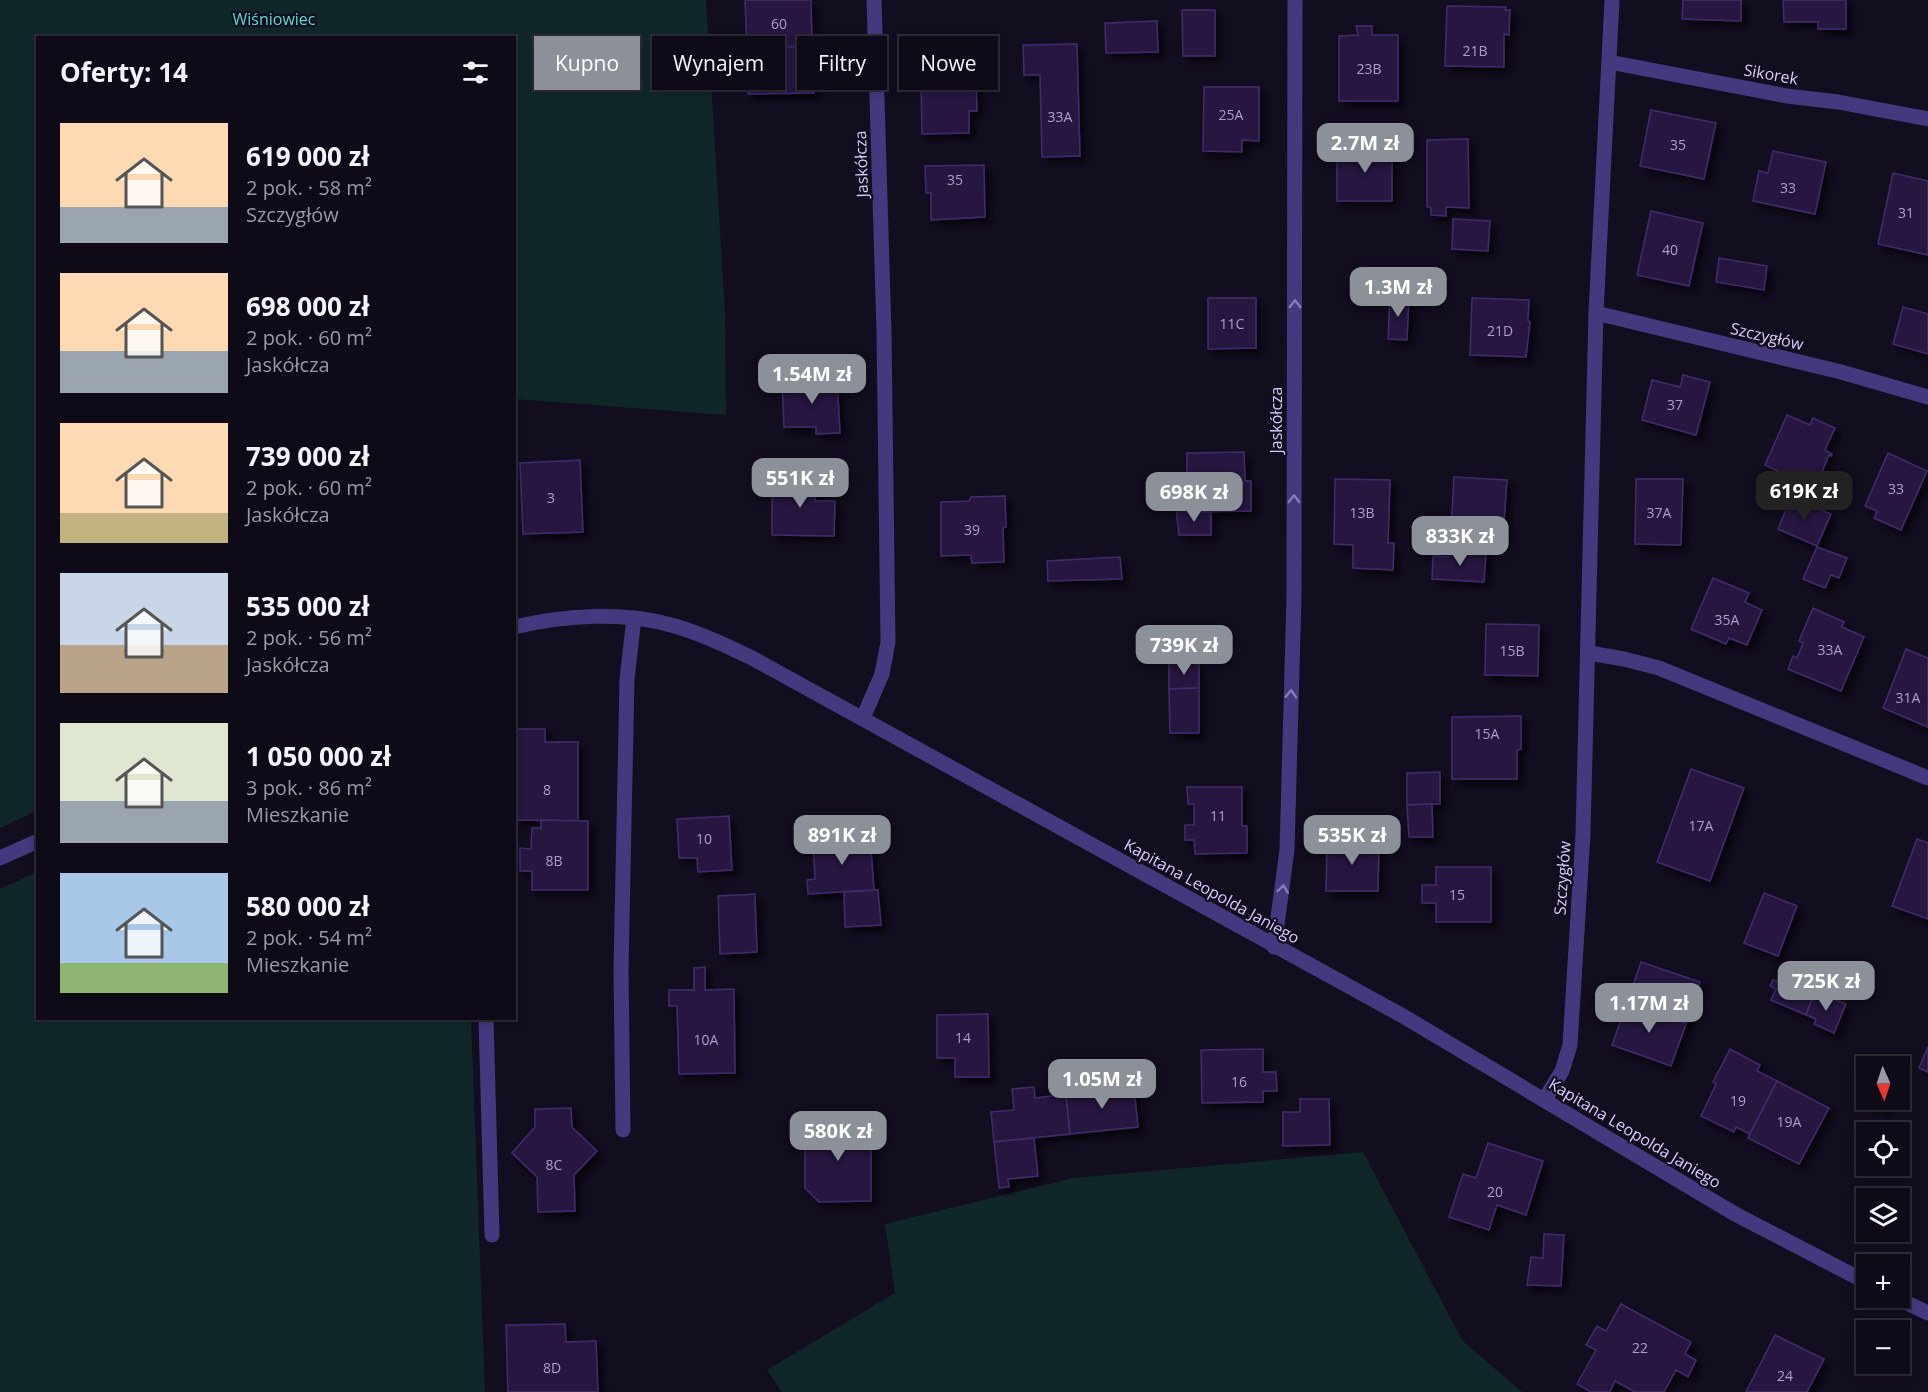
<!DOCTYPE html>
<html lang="pl">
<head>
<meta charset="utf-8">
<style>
	body { margin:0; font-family:"Open Sans",sans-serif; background:#1c1825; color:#f1f3f6; height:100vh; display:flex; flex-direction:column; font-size:22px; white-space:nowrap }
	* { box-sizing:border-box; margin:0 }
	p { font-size:20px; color:#9b9aa2 }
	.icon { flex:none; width:33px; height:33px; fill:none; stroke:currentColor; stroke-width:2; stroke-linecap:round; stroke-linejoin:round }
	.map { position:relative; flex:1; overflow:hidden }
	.side { position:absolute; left:36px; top:36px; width:480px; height:984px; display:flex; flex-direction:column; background:#0e0a18; border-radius:0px; box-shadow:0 3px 9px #0003,0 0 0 2px #2e2b37 }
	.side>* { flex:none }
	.guide { position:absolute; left:534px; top:36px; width:570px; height:54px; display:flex; gap:12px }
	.needle { width:39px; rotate:177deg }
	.controls { position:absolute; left:1856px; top:1056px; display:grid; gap:12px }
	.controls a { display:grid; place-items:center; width:54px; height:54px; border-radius:0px; background:#0e0a18; box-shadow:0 3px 9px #0003,0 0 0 2px #2e2b37; font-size:30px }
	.price { position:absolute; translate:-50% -51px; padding:0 14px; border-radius:12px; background:#8c9099; color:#fff; font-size:20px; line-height:39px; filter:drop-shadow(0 2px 3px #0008) }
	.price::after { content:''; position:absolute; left:50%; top:36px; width:18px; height:14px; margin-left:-9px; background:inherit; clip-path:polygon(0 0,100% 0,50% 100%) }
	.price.active { background:#222; color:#fff }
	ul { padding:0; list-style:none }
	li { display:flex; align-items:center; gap:18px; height:150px; padding:0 24px }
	li span { display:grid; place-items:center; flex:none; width:168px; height:120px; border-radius:0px; color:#555 }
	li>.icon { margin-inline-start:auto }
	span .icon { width:72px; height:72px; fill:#fffc; stroke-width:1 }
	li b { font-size:26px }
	h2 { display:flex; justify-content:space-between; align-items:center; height:72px; padding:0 24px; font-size:26px }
	.pill { padding:0 21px; border-radius:0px; background:#0e0a18; box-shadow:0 3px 9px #0003,0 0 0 2px #2e2b37; font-size:21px; line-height:54px }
	.pill.active { background:#8c9099; color:#fff }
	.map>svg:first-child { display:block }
	.green { fill:#102729 }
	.building { fill:#271940; stroke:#412c6c; stroke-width:1.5; filter:url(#shadow) }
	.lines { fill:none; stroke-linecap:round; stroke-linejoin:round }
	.minor { stroke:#45387e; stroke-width:15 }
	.oneway { stroke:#887bb8 }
	.labels { text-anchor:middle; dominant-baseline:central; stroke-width:4.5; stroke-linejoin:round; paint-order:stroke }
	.number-label { font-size:14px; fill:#ac9fce }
	.park-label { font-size:16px; fill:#5addce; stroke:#130d20 }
	.street-label { font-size:16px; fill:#d9ccfe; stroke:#130d20 }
</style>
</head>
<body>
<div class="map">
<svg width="1928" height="1392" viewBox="0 0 1928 1392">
	<defs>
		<filter id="shadow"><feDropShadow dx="5.5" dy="5.5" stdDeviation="3" flood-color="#0009"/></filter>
	</defs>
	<rect width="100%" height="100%" fill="#130d20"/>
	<g class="green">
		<path d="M0 0H706L725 313 726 415 515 399 514 38H38V810L0 828Z"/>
		<path d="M37 872 38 1018 471 1019 485 1392H0V889Z"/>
		<path d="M1363 1152 1462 1340 1522 1392H782L767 1370 895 1293 885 1224 1073 1178Z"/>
	</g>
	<g class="building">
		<path d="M745 0H811L812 46 747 48Z"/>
		<path d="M1683 0H1741V21L1682 19Z"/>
		<path d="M1783 0H1846V29H1818V22H1784Z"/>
		<path d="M1447 6 1506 7 1505 10H1510L1509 35 1504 34V67L1445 66Z"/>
		<path d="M1182 10H1215V56H1183Z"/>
		<path d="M1157 21 1158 52 1106 53 1105 23Z"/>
		<path d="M1356 26H1372V35H1398V101H1339V36L1358 35Z"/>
		<path d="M1077 44 1080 156 1042 157 1040 75H1024L1023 45Z"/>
		<path d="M812 46 814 93 748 94 747 48Z"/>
		<path d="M976 77 977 111H969V133L922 134 921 78Z"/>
		<path d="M1204 87H1259V141L1242 140V152L1203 151Z"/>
		<path d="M1651 110 1716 123 1704 179 1640 166Z"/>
		<path d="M1468 139 1469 208 1446 207V216L1431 215V208L1427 207V140Z"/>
		<path d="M1392 146V201H1337V147Z"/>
		<path d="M1773 151 1826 162 1815 214 1753 201 1759 171 1768 173Z"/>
		<path d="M984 165 985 217 931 220V193H926L925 166Z"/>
		<path d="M1893 173 1928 181V255L1878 244Z"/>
		<path d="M1651 211 1703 223 1689 286 1637 275Z"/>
		<path d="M1453 219 1490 221 1488 251 1452 249Z"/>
		<path d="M1719 258 1767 266 1764 290 1716 282Z"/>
		<path d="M1390 296 1409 297 1407 340 1388 339Z"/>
		<path d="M1208 298H1256V348L1208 349Z"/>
		<path d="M1472 298 1529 300 1528 321 1530 322 1526 357 1470 355Z"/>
		<path d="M1903 307 1928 314V354L1893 344Z"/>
		<path d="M1683 375 1710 382 1696 435 1642 420 1652 380 1680 387Z"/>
		<path d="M837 378 840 433 816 434V427H784L782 381Z"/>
		<path d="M1787 415 1810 425 1813 418 1835 428 1825 450 1832 454 1831 456 1829 455 1813 493 1786 480 1788 476 1765 465Z"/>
		<path d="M1244 452 1245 481H1251V511L1187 512V453Z"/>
		<path d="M1888 453 1927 471 1901 530 1874 518 1877 511 1865 506Z"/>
		<path d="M580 460 583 532 523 534 520 463Z"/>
		<path d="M815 476V501H835L834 536 772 535V477Z"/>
		<path d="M1454 477 1507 480 1503 535 1451 531Z"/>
		<path d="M1335 479 1390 480 1388 543H1394L1393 570 1353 568V545L1334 544Z"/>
		<path d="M1636 479H1683L1681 545 1635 544Z"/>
		<path d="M1005 496 1006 527 1003 528 1004 562 972 563 971 555 941 556V502L969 501 971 497Z"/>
		<path d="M1791 498 1831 514 1817 546 1778 529Z"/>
		<path d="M1176 508H1187V512H1211V535H1179Z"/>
		<path d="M1817 547 1847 558 1839 578 1831 575 1825 588 1803 579Z"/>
		<path d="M1448 552 1486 553 1484 582 1432 579 1433 556 1448 557Z"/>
		<path d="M1120 557 1122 579 1048 581 1047 561Z"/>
		<path d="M1713 578 1749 593 1745 602 1762 610 1747 645 1729 638 1726 644 1691 629Z"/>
		<path d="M1813 608 1844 622 1842 627 1864 637 1841 691 1788 669 1793 656 1797 658 1803 643 1799 641Z"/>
		<path d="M1486 624 1539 625 1538 676 1485 675Z"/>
		<path d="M1906 649 1928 658V727L1883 708Z"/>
		<path d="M1169 662 1199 663V688L1169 689Z"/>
		<path d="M1199 688V733H1170L1169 689Z"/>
		<path d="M1521 716V749L1517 750V779H1452V717Z"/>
		<path d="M514 729H545V742H578V821L515 820Z"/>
		<path d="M1691 769 1744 788 1710 881 1657 862Z"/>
		<path d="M1440 772V804L1407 805V773Z"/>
		<path d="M1187 787H1242V826H1247V853L1195 854 1194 840H1185V825H1194V804H1188Z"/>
		<path d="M1432 804 1433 837H1409L1407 805Z"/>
		<path d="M729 816 732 870 698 872 697 858H679L677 819Z"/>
		<path d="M541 820 588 821V890H532V871H520V848L531 849 532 828H541Z"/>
		<path d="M870 836 874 890 808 894 807 880 815 879 813 840Z"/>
		<path d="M1917 839 1928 843V919L1892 906Z"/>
		<path d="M1327 840H1379L1378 891H1326Z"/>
		<path d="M1436 867H1491V922H1436V903H1422V885H1436Z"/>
		<path d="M878 890 881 925 845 927 844 892Z"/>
		<path d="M1764 893 1797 906 1778 956 1744 943Z"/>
		<path d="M755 894 757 952 720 954 718 896Z"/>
		<path d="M1641 962 1700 982 1686 1024 1627 1003Z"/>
		<path d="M705 967V990L734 989 735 1073 679 1074 677 1006H669V990H694V968Z"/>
		<path d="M1781 978 1815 992 1806 1015 1771 1000 1776 989 1770 986 1773 980 1779 982Z"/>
		<path d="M1815 992 1846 1004 1834 1033 1814 1024 1816 1019 1806 1015Z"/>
		<path d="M1627 1003 1686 1024 1671 1066 1612 1045Z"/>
		<path d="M988 1014 989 1077H955V1058H937V1015Z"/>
		<path d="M1928 1047V1072L1919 1068Z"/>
		<path d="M1263 1049V1072H1276L1277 1091H1263V1102L1202 1103 1201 1050Z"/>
		<path d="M1730 1049 1760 1065 1757 1071 1777 1081 1750 1134 1736 1127 1734 1132 1701 1116 1716 1084 1713 1082Z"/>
		<path d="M1777 1081 1829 1108 1799 1164 1748 1138Z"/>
		<path d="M1034 1087 1035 1098 1066 1094 1070 1134 994 1142 991 1112 1014 1110 1012 1089Z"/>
		<path d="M1134 1087 1138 1127 1070 1134 1066 1094Z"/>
		<path d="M1866 1092V1100H1891L1886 1110 1862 1100Z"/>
		<path d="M1300 1099H1329L1330 1145 1283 1146V1112H1300Z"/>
		<path d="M571 1108 572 1127 597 1151 574 1175 575 1211 538 1212 537 1177 512 1153 535 1127V1109Z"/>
		<path d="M805 1123H871V1201L819 1202 805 1188Z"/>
		<path d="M1034 1138 1038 1176 1008 1179 1009 1187 999 1188 994 1142Z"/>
		<path d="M1488 1143 1543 1161 1526 1215 1497 1205 1489 1230 1449 1217 1463 1174 1476 1178Z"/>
		<path d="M1544 1234 1564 1235 1561 1286 1527 1285 1531 1257 1543 1258Z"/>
		<path d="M1621 1304 1691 1342 1685 1354 1696 1360 1688 1377 1676 1370 1664 1392H1635L1615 1381 1610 1392H1591L1577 1384 1596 1350 1586 1345 1597 1326 1606 1331Z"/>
		<path d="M565 1324 566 1342 596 1341 598 1392H508L506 1325Z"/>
		<path d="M1775 1335 1824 1359 1807 1392H1746Z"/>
	</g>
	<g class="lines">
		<g class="minor">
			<path d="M1609 62 1787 96 1838 102 1928 119"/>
			<path d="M1596 313 1841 372 1928 397"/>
			<path d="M514 627C565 615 624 611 675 626 702 634 727 646 752 658L1403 1016 1735 1214 1866 1282"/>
			<path d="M1589 653 1624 659 1659 668 1928 778"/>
			<path d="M863 718 882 674 888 642 884 332 874 0"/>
			<path d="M0 858 38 841"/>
			<path d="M1274 947 1287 850 1294 597 1295 0"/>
			<path d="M486 1018 492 1235"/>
			<path d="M1545 1099 1562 1071 1570 1045 1583 834 1596 313 1612 0"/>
			<path d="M623 1130 621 969 627 679 634 618"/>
			<path d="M1897 1298 1928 1313"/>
		</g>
	</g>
	<defs><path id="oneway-chevron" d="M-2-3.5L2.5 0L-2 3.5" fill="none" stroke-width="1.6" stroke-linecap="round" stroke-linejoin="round" transform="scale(1.5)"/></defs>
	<g class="oneway">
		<use href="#oneway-chevron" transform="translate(1295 304) rotate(-90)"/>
		<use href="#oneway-chevron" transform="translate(1294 499) rotate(-90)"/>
		<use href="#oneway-chevron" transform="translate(1291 694) rotate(-88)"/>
		<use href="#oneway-chevron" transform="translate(1283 889) rotate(-82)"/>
	</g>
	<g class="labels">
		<g class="number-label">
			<text x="779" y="23">60</text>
			<text x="1475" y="50">21B</text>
			<text x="1369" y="68">23B</text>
			<text x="1231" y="114">25A</text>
			<text x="1060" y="116">33A</text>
			<text x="1678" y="144">35</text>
			<text x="955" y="179">35</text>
			<text x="1788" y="187">33</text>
			<text x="1906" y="212">31</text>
			<text x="1670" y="249">40</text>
			<text x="1232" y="323">11C</text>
			<text x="1500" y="330">21D</text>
			<text x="1675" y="404">37</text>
			<text x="1896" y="488">33</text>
			<text x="551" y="497">3</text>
			<text x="1362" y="512">13B</text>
			<text x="1659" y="512">37A</text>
			<text x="972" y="529">39</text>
			<text x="1727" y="619">35A</text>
			<text x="1830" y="649">33A</text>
			<text x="1512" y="650">15B</text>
			<text x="1908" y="697">31A</text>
			<text x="1487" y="733">15A</text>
			<text x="547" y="789">8</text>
			<text x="1218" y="815">11</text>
			<text x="1701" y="825">17A</text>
			<text x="704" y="838">10</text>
			<text x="554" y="860">8B</text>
			<text x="1457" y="894">15</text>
			<text x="963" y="1037">14</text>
			<text x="706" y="1039">10A</text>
			<text x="1239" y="1081">16</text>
			<text x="1738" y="1100">19</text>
			<text x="1789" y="1121">19A</text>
			<text x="554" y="1164">8C</text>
			<text x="1495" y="1191">20</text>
			<text x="1640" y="1347">22</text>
			<text x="552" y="1367">8D</text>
			<text x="1785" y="1375">24</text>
		</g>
		<g class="park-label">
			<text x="274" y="19">Wiśniowiec</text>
		</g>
		<g class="street-label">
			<text transform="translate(1771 74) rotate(10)">Sikorek</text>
			<text transform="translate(861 164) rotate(-92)">Jaskółcza</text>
			<text transform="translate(1767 336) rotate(13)">Szczygłów</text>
			<text transform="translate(1276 420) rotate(-90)">Jaskółcza</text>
			<text transform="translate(1562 878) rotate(-86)">Szczygłów</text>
			<text transform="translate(1212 891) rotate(29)">Kapitana Leopolda Janiego</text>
			<text transform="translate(1635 1133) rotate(31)">Kapitana Leopolda Janiego</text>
		</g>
	</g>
</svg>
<div class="controls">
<a><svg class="needle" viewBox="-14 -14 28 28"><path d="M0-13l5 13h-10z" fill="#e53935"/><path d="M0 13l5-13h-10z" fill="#9b9aa2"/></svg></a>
<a><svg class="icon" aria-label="locate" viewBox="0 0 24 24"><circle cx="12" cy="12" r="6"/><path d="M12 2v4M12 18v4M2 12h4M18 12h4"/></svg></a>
<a><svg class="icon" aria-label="layers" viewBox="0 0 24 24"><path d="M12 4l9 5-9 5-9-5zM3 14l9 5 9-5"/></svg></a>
<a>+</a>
<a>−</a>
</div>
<b class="price" style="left:1365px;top:174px">2.7M zł</b>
<b class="price" style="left:1398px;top:318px">1.3M zł</b>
<b class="price" style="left:812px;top:405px">1.54M zł</b>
<b class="price" style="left:800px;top:509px">551K zł</b>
<b class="price active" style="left:1804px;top:522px">619K zł</b>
<b class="price" style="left:1194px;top:523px">698K zł</b>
<b class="price" style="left:1460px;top:567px">833K zł</b>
<b class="price" style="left:1184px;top:676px">739K zł</b>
<b class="price" style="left:842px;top:866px">891K zł</b>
<b class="price" style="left:1352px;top:866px">535K zł</b>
<b class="price" style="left:1826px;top:1012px">725K zł</b>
<b class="price" style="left:1649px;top:1034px">1.17M zł</b>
<b class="price" style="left:1102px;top:1110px">1.05M zł</b>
<b class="price" style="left:838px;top:1162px">580K zł</b>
<div class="guide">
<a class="pill active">Kupno</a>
<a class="pill">Wynajem</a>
<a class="pill">Filtry</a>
<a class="pill">Nowe</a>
</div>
<section class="side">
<h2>Oferty: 14<svg class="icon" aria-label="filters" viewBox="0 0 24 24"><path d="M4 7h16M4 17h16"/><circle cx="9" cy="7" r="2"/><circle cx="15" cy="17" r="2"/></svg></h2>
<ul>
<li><span style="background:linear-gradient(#ffd9b3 70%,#9aa5b1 0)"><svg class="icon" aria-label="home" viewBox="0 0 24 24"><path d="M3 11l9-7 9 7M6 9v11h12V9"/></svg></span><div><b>619 000 zł</b><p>2 pok. · 58 m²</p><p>Szczygłów</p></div></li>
<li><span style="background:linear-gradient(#ffd9b3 65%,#9aa5b1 0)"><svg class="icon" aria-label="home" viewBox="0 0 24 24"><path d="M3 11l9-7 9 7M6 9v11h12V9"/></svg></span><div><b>698 000 zł</b><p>2 pok. · 60 m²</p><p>Jaskółcza</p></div></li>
<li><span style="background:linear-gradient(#ffd9b3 75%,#c2b280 0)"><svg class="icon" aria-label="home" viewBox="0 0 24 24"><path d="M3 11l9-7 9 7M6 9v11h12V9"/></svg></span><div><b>739 000 zł</b><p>2 pok. · 60 m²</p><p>Jaskółcza</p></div></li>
<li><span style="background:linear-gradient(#c9d6e8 60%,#b9a48a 0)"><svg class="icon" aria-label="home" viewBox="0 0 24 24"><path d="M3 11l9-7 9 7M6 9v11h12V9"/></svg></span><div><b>535 000 zł</b><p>2 pok. · 56 m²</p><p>Jaskółcza</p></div></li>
<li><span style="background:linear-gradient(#dfe7d0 65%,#9aa5b1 0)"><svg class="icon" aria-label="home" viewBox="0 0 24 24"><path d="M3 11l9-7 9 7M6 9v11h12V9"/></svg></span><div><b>1 050 000 zł</b><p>3 pok. · 86 m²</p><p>Mieszkanie</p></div></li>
<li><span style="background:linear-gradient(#a9c7e8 75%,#8fb573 0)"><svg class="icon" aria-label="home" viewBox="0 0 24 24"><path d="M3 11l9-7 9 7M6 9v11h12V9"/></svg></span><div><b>580 000 zł</b><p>2 pok. · 54 m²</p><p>Mieszkanie</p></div></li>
</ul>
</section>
</div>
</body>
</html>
